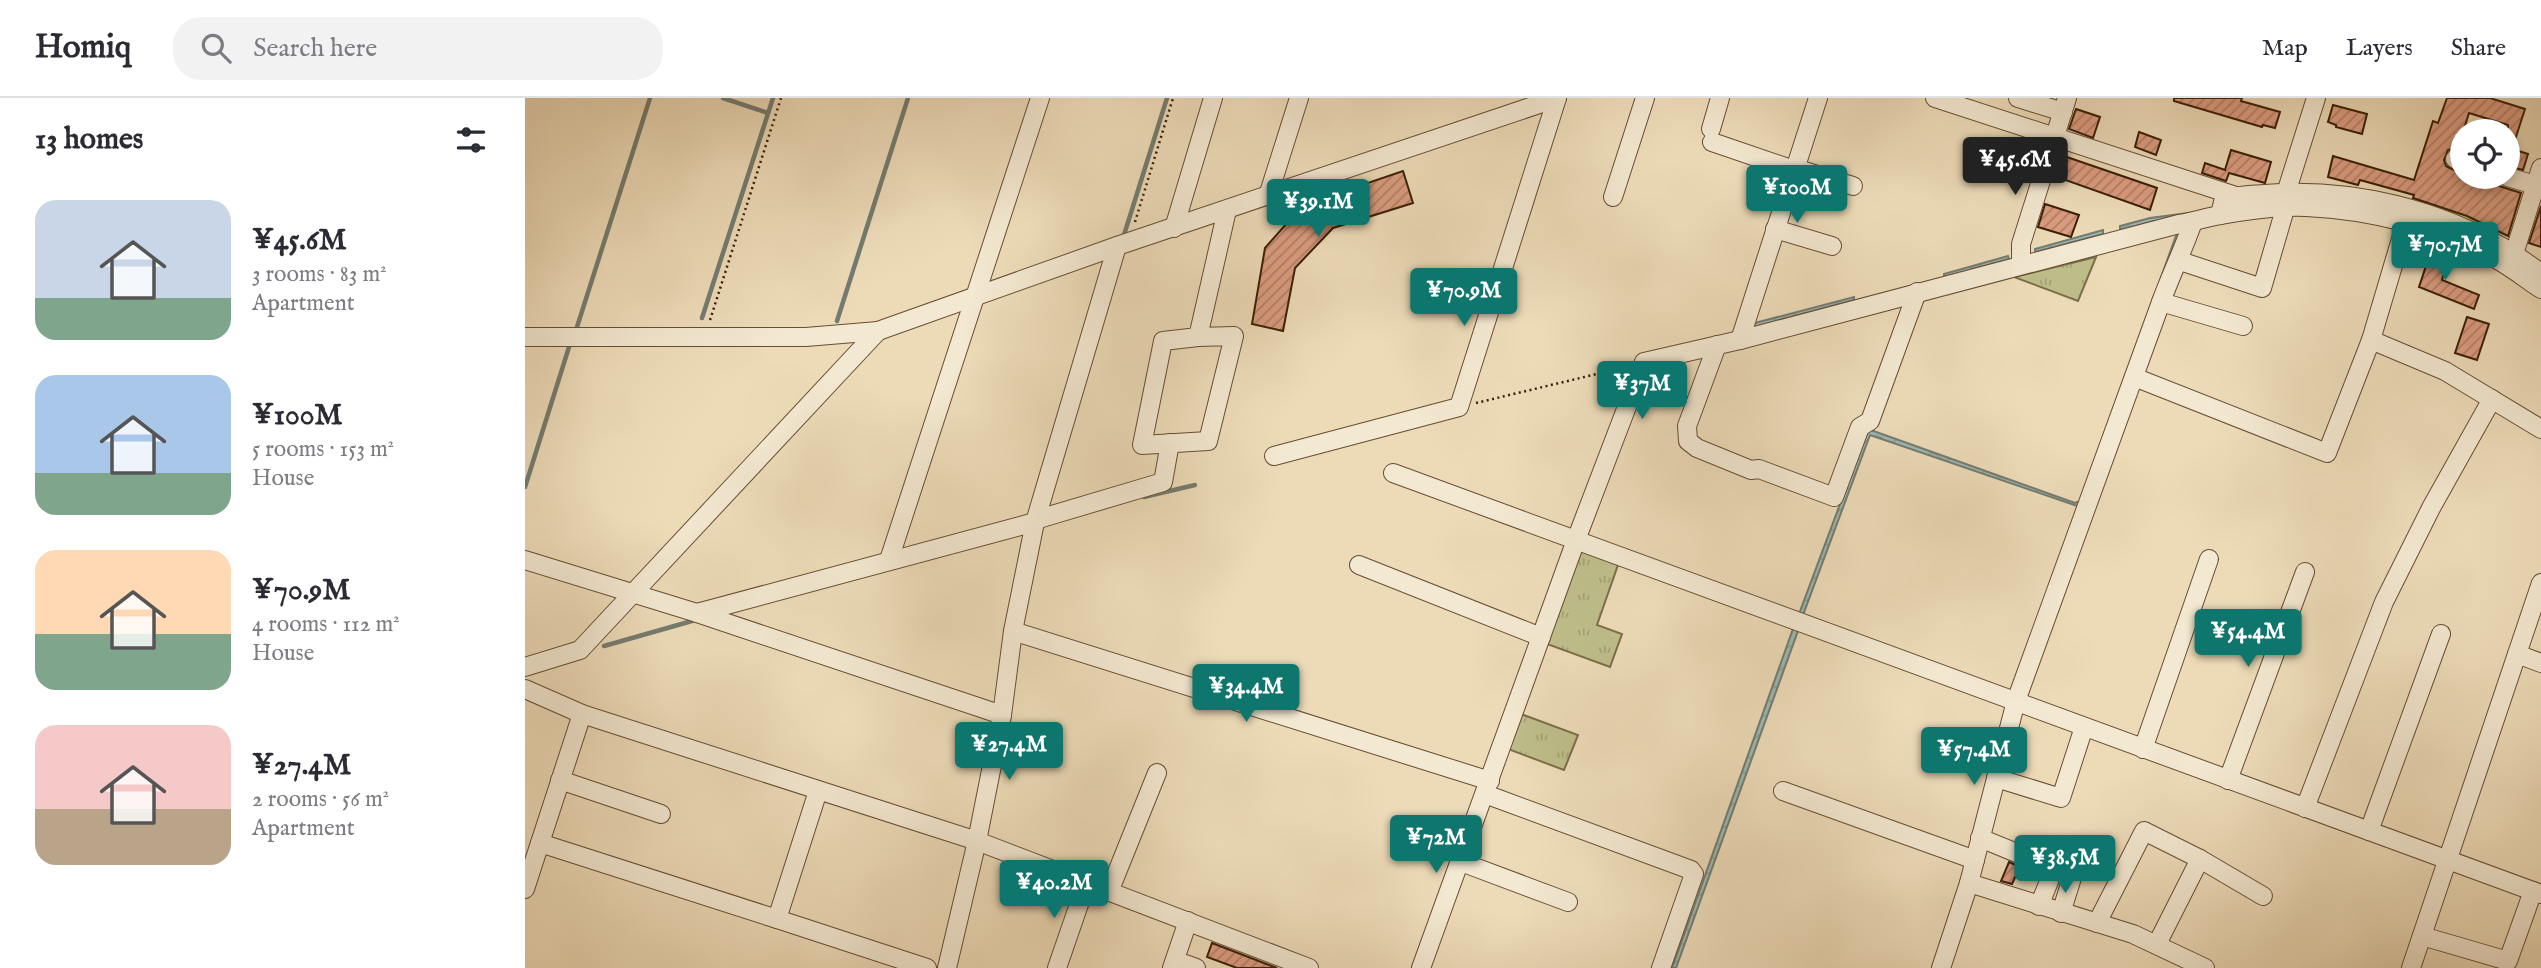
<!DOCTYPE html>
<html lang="en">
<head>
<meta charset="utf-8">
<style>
	body { margin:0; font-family:"IM FELL English",serif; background:#f2f2f3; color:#2b2b33; height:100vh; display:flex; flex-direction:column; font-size:26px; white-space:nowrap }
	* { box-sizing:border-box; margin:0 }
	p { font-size:23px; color:#7c7c81 }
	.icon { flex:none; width:38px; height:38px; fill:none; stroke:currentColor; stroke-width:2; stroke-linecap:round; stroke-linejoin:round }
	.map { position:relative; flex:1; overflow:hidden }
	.panel { display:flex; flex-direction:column; background:#fff; width:525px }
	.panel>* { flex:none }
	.controls { position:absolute; left:1925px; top:21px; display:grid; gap:14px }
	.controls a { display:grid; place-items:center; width:70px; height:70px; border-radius:50%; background:#fff; box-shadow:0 4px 10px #0003; font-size:35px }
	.price { position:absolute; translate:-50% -60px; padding:0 16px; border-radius:7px; background:#0f766e; color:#fff; font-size:23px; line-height:46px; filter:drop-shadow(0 2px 4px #0008) }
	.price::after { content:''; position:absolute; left:50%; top:42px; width:21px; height:16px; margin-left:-10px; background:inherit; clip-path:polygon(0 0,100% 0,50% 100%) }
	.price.on { background:#222; color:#fff }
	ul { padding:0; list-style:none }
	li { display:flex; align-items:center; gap:21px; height:175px; padding:0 35px }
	li span { display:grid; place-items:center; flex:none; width:196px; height:140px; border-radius:21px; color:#555 }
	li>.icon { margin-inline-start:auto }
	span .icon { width:84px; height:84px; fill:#fffc; stroke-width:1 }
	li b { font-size:30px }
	h2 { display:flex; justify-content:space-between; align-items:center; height:84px; padding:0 35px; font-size:30px }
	header { display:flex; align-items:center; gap:42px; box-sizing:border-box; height:98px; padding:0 35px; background:#fff; border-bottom:2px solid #e1e1e2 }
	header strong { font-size:33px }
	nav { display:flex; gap:38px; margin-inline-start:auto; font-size:24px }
	.search { width:490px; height:63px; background:#f2f2f3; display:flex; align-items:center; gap:18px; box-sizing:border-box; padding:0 24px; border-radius:28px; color:#7c7c81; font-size:26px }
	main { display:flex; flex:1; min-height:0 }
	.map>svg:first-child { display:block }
	.grass { fill:url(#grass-tufts); stroke:#7c6e48; stroke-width:2 }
	.water { fill:url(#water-waves); stroke:#747c70; stroke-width:2 }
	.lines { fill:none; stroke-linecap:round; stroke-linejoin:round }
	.stream { stroke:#747c70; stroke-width:4.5 }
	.building { fill:url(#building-hatch); stroke:#3a1e06; stroke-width:2 }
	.minor-casing { stroke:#674d32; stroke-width:20 }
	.path { stroke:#3a1e06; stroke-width:2.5; stroke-dasharray:2 3.5; stroke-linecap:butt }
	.minor { stroke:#f3e8d1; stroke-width:18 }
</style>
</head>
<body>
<header>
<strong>Homiq</strong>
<div class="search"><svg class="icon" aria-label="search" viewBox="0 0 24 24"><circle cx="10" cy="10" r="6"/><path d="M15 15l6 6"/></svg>Search here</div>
<nav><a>Map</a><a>Layers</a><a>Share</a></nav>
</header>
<main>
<section class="panel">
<h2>13 homes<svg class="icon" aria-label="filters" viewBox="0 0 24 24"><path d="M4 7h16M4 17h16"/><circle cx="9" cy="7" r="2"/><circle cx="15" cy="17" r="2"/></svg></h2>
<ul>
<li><span style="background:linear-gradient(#c9d6e8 70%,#7fa58c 0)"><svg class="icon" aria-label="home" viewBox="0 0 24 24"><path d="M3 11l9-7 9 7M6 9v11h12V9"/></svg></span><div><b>¥45.6M</b><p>3 rooms · 83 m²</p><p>Apartment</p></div></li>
<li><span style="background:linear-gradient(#a9c7e8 70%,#7fa58c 0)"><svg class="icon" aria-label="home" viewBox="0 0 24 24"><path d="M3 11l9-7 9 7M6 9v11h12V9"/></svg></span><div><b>¥100M</b><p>5 rooms · 153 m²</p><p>House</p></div></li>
<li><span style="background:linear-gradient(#ffd9b3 60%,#7fa58c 0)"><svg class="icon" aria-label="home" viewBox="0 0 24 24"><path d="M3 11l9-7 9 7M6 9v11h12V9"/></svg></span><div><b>¥70.9M</b><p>4 rooms · 112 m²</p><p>House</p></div></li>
<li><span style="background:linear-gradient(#f6c9c9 60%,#b9a48a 0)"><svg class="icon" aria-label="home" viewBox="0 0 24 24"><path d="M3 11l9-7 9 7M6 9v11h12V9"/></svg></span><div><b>¥27.4M</b><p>2 rooms · 56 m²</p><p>Apartment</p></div></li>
</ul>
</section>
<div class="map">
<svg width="2016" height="870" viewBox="0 0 2016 870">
	<defs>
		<pattern id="grass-tufts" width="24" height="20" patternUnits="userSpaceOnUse" patternTransform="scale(1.75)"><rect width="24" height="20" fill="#bebe8b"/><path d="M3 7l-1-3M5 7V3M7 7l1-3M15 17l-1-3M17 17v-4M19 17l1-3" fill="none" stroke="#a4a376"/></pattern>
		<pattern id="water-waves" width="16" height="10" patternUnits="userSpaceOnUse" patternTransform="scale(1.75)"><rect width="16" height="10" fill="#9abab6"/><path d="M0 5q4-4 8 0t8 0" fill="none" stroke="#859f9b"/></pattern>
		<pattern id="building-hatch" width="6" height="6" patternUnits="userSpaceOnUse" patternTransform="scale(1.75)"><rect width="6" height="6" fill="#db9c80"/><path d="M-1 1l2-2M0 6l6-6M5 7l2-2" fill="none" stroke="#b37f67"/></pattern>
	</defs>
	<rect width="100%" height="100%" fill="#eddbb8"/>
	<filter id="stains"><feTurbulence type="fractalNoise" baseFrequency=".00286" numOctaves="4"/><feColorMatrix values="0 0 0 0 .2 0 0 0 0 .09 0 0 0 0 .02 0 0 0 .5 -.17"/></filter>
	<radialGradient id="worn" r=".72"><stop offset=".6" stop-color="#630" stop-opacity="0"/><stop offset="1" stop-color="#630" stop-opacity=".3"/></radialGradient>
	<g class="grass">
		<path d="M1571 159 1553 203 1489 179Z"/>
		<path d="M1057 450 1094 464 1072 527 1097 536 1085 569 1022 546Z"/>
		<path d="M996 616 1053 637 1039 672 983 651Z"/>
	</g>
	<g class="water">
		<path d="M1664 115V119L1629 123 1595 132V128L1625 120Z"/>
		<path d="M1578 132V136L1510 154V151Z"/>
		<path d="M1652 135 1657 137 1555 409 1345 337 1278 517 1274 516 1343 331 1550 405 1555 403Z"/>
		<path d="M1483 158 1484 161 1419 179V176Z"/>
		<path d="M1329 199V202L1226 230V226Z"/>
		<path d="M1269 528 1274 530 1151 870H1147Z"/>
	</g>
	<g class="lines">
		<g class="stream">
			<path d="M198 0 243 15"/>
			<path d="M599 137 642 0"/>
			<path d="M177 220 248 0"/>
			<path d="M312 223 383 0"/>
			<path d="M52 229 125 0"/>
			<path d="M0 389 44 249"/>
			<path d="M619 399 670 387"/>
			<path d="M79 548 167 523"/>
		</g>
	</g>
	<g class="building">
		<path d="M1649 0H1717L1716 3 1755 14 1750 30 1738 27 1737 29 1649 3Z"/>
		<path d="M1922 0H1965L2000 11 1987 51 2003 56 1998 72 1983 68V27L1944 15 1933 50 1923 52 1919 62 1921 68 1937 76V79H1946L1996 95 1983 138 1942 118 1888 100 1889 97 1835 82 1833 87 1803 79 1808 58 1889 82 1908 23 1913 25Z"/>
		<path d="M1808 7 1842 16 1837 36 1811 29V27L1803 24Z"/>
		<path d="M1551 11 1575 19 1568 40 1544 31Z"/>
		<path d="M1614 34 1636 42 1631 57 1610 49Z"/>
		<path d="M1706 52 1746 64 1740 85 1704 75 1701 83 1677 75 1680 65 1700 72Z"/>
		<path d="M1536 57 1632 90 1625 112 1529 78Z"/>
		<path d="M878 73 888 105 808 130 770 170 758 233 727 226 740 150 778 107Z"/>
		<path d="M1520 106 1554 117 1546 139 1513 129Z"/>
		<path d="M2016 108V149L2004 145Z"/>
		<path d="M1888 139 1903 143 1899 154 1885 150Z"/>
		<path d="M1906 153 1924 159 1917 182 1954 197 1949 211 1894 189Z"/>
		<path d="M1942 219 1964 226 1952 262 1930 255Z"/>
		<path d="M1484 764 1495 769 1487 786 1476 783Z"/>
		<path d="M687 845 752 870H712L682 859Z"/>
	</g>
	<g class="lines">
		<g class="minor-casing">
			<g id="minor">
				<path d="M1410 0 1714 99"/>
				<path d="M1493 0 1538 14"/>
				<path d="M1186 31 1195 0"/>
				<path d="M1187 44 1269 72"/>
				<path d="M1930 61 1937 64"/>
				<path d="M1270 70 1328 88"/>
				<path d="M1983 79 2010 87"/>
				<path d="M743 98 774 0"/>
				<path d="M1088 99 1120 0"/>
				<path d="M1695 117 1698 104C1710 96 1727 97 1740 96 1826 89 1916 111 1989 156L2016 70"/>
				<path d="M649 130 688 0"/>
				<path d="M1250 131 1307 148"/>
				<path d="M1989 156 2016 175"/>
				<path d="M1655 163 1737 190 1760 111 1761 95 1791 0"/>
				<path d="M1496 167V146L1542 0"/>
				<path d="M1636 204 1718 228"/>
				<path d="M0 239H281L353 233 592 148 1032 0"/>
				<path d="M673 239 709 238 683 343 617 347 638 243 673 239 702 112"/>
				<path d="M1215 242 1293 0"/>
				<path d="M1846 242 1920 273 2016 331"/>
				<path d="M1192 247 1162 328 1163 343 1172 350 1226 372 1234 371 1309 399 1335 329 1345 323 1392 194"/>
				<path d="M1609 279 1802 355 1846 242 1881 124"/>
				<path d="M749 358 934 309 1032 0"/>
				<path d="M868 375 2016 796"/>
				<path d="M510 422 638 384 645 345"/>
				<path d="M0 462 172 515 477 617"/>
				<path d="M364 462 515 0"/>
				<path d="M834 467 1016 539"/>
				<path d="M172 515 510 424"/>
				<path d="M488 533 965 683"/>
				<path d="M1992 556 2016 565"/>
				<path d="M0 569 55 552 353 233"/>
				<path d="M0 591 57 616 452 743 784 870"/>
				<path d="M1618 651 1684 461"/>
				<path d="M1471 680 1536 700 1559 629"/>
				<path d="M35 682 136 716"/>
				<path d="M1703 682 1780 474"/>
				<path d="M293 693 252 821 402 870"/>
				<path d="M1258 693 1450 762"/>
				<path d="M960 696 1166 772 1169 776 1136 870"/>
				<path d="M1780 710 1859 504 1906 410 1967 301"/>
				<path d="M1844 733 1916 536"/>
				<path d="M1455 740 1543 776 1546 783 1536 815"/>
				<path d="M15 745 252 821"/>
				<path d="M936 764 1043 804"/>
				<path d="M1444 785 1608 836 1680 870"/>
				<path d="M0 791 57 616"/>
				<path d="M584 794 632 675"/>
				<path d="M1514 808 1529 771"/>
				<path d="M1572 825 1619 733 1675 761 1738 798"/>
				<path d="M1897 838 1983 863 2008 793"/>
				<path d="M1632 846 1675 761"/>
				<path d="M660 866 671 870"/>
				<path d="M422 870 452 743 477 617 488 533 510 424 592 148"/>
				<path d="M532 870 561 786"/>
				<path d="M647 870 663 823"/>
				<path d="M896 870 1051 442 1119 264 1215 242 1654 126C1668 124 1682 119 1696 117 1723 112 1754 108 1781 109 1847 112 1914 129 1971 161 1987 170 2001 181 2016 191"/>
				<path d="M1416 870 1444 785 1491 603 1636 204C1646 177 1658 152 1668 124"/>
				<path d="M1886 870 2016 485"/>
			</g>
		</g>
		<g class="path">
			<path d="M610 124 648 0"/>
			<path d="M185 222 256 0"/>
			<path d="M951 305 1101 269"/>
		</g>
		<use href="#minor" class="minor"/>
	</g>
	<rect width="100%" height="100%" filter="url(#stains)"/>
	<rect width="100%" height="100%" fill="url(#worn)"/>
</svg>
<div class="controls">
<a><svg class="icon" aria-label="locate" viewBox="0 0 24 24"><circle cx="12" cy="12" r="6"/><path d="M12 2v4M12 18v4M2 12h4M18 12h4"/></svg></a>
</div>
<b class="price on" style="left:1490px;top:99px">¥45.6M</b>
<b class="price" style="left:1272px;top:127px">¥100M</b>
<b class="price" style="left:793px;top:141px">¥39.1M</b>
<b class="price" style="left:1920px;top:184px">¥70.7M</b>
<b class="price" style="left:939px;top:230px">¥70.9M</b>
<b class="price" style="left:1117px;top:323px">¥37M</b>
<b class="price" style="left:1723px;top:571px">¥54.4M</b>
<b class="price" style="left:721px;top:626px">¥34.4M</b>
<b class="price" style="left:484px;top:684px">¥27.4M</b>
<b class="price" style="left:1449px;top:689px">¥57.4M</b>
<b class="price" style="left:911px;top:777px">¥72M</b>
<b class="price" style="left:1540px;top:797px">¥38.5M</b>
<b class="price" style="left:529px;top:822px">¥40.2M</b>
</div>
</main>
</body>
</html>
